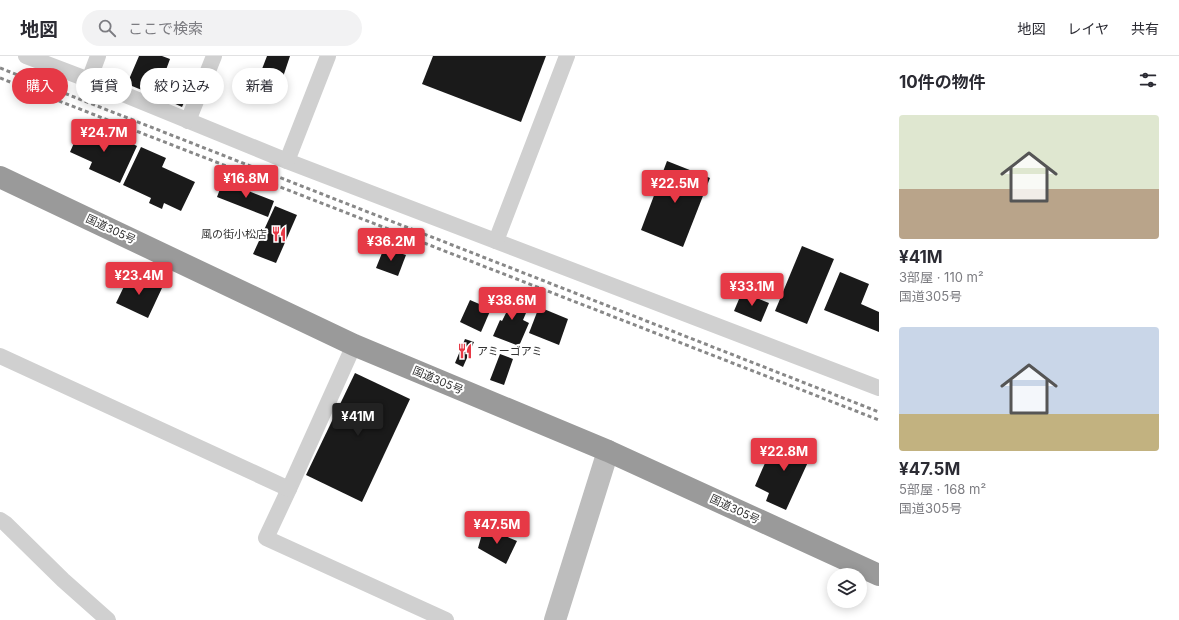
<!DOCTYPE html>
<html lang="ja">
<head>
<meta charset="utf-8">
<style>
	body { margin:0; font-family:Inter,"Noto Sans JP",sans-serif; background:#f2f2f3; color:#2b2b33; height:100vh; display:flex; flex-direction:column; font-size:15px; white-space:nowrap }
	* { box-sizing:border-box; margin:0 }
	p { font-size:13px; color:#7c7c81 }
	.icon { flex:none; width:22px; height:22px; fill:none; stroke:currentColor; stroke-width:2; stroke-linecap:round; stroke-linejoin:round }
	.map { position:relative; flex:1; overflow:hidden }
	.sheet { display:flex; flex-direction:column; background:#fff; width:300px }
	.sheet>* { flex:none }
	.banner { position:absolute; left:12px; top:12px; width:380px; height:36px; display:flex; gap:8px }
	.fabs { position:absolute; left:827px; top:512px; display:grid; gap:8px }
	.fabs a { display:grid; place-items:center; width:40px; height:40px; border-radius:50%; background:#fff; box-shadow:0 2px 10px #0003; font-size:20px }
	.price { position:absolute; translate:-50% -34px; padding:0 9px; border-radius:4px; background:#e63946; color:#fff; font-size:13px; line-height:26px; filter:drop-shadow(0 1px 2px #0008) }
	.price::after { content:''; position:absolute; left:50%; top:24px; width:12px; height:9px; margin-left:-6px; background:inherit; clip-path:polygon(0 0,100% 0,50% 100%) }
	.price.active { background:#222; color:#fff }
	ul { padding:0; list-style:none }
	li { display:grid; align-content:center; gap:8px; height:212px; padding:0 20px }
	li span { display:grid; place-items:center; height:124px; border-radius:4px; color:#555 }
	li>.icon { margin-inline-start:auto }
	span .icon { width:72px; height:72px; fill:#fffc; stroke-width:1 }
	li b { font-size:17px }
	h2 { display:flex; justify-content:space-between; align-items:center; height:48px; padding:0 20px; font-size:17px }
	.chip { padding:0 14px; border-radius:18px; background:#fff; box-shadow:0 2px 10px #0003; font-size:14px; line-height:36px }
	.chip.active { background:#e63946; color:#fff }
	header { display:flex; align-items:center; gap:24px; box-sizing:border-box; height:56px; padding:0 20px; background:#fff; border-bottom:1px solid #e1e1e2 }
	header strong { font-size:19px }
	nav { display:flex; gap:22px; margin-inline-start:auto; font-size:14px }
	.search { width:280px; height:36px; background:#f2f2f3; display:flex; align-items:center; gap:10px; box-sizing:border-box; padding:0 14px; border-radius:22px; color:#7c7c81; font-size:15px }
	main { display:flex; flex:1; min-height:0 }
	.map>svg:first-child { display:block }
	.building { fill:#1a1a1a }
	.lines { fill:none; stroke-linecap:round; stroke-linejoin:round }
	.street { stroke:#d0d0d0; stroke-width:16 }
	.secondary { stroke:#bdbdbd; stroke-width:22 }
	.highway { stroke:#9a9a9a; stroke-width:22 }
	.rail { stroke:#888; stroke-width:3; stroke-dasharray:4 3; stroke-linecap:butt }
	.labels { text-anchor:middle; dominant-baseline:central; stroke-width:4; stroke-linejoin:round; paint-order:stroke }
	.street-label { font-size:11px; fill:#333; stroke:#fff }
	.poi-label { font-size:11px; fill:#333; stroke:#fff; text-anchor:end }
</style>
</head>
<body>
<header>
<strong>地図</strong>
<div class="search"><svg class="icon" aria-label="search" viewBox="0 0 24 24"><circle cx="10" cy="10" r="6"/><path d="M15 15l6 6"/></svg>ここで検索</div>
<nav><a>地図</a><a>レイヤ</a><a>共有</a></nav>
</header>
<main>
<div class="map">
<svg width="879" height="564" viewBox="0 0 879 564">
	<rect width="100%" height="100%" fill="#fff"/>
	<g class="building">
		<path d="M139 0H162L170 3 163 22 176 26 169 45 127 28Z"/>
		<path d="M267 0H290L283 21 262 13Z"/>
		<path d="M433 0H546L521 66 422 28Z"/>
		<path d="M177 35 187 40 182 51 171 46Z"/>
		<path d="M82 69 115 84 117 80 137 90 120 127 89 113 92 106 70 96Z"/>
		<path d="M141 91 166 102 162 111 195 126 181 155 164 147 162 153 149 147 151 142 123 129Z"/>
		<path d="M667 105 710 122 683 191 641 174Z"/>
		<path d="M223 125 274 145 268 161 217 141Z"/>
		<path d="M275 150 297 159 276 207 253 198Z"/>
		<path d="M802 190 834 203 807 268 775 255Z"/>
		<path d="M384 192 406 199 398 220 376 212Z"/>
		<path d="M840 216 869 228 861 248 879 256V276L824 254Z"/>
		<path d="M130 218 162 232 148 262 116 247Z"/>
		<path d="M742 236 769 247 761 266 734 255Z"/>
		<path d="M504 237 524 246 520 254 526 257 523 264 529 267 519 290 493 280 500 264 502 265 508 253 499 249Z"/>
		<path d="M470 244 491 253 481 276 460 266Z"/>
		<path d="M539 251 568 263 559 289 529 277Z"/>
		<path d="M465 283 474 286 463 311 455 307Z"/>
		<path d="M500 298 513 303 504 329 490 324Z"/>
		<path d="M355 317 410 343 362 446 306 419Z"/>
		<path d="M802 382 811 386 809 391 814 393 786 454 766 445 769 437 755 430 775 384 797 394Z"/>
		<path d="M484 471 517 485 506 508 478 492Z"/>
	</g>
	<g class="lines">
		<g class="street">
			<path d="M26 0 89 24 287 105 879 332"/>
			<path d="M89 24 98 0"/>
			<path d="M188 65 214 0"/>
			<path d="M287 105 328 0"/>
			<path d="M496 185 567 0"/>
			<path d="M354 289 289 433 266 482 446 564"/>
			<path d="M0 300 289 433"/>
			<path d="M0 464 6 468 63 524 108 564"/>
		</g>
		<path class="secondary" d="M555 564 608 395"/>
		<path class="highway" d="M0 121 354 289 608 395 879 519"/>
		<g class="rail">
			<path d="M0 12 879 356"/>
			<path d="M0 22 879 364"/>
		</g>
	</g>
	<defs>
		<g id="restaurant-bare" transform="scale(1.2)"><path d="M-5-6h1v4h1v-4h1v4h1v-4h1v5L-1.5 .5V6h-2V.5L-5-1ZM5-6V6H3V1.5H1.5Q1.5-4 5-6Z" fill="#e63946" stroke="#fff" stroke-width="2.5" paint-order="stroke"/></g>
	</defs>
	<g fill-rule="evenodd">
		<use href="#restaurant-bare" x="279" y="178"/>
		<use href="#restaurant-bare" x="465" y="295"/>
	</g>
	<g class="labels">
		<g class="street-label">
			<text transform="translate(111 173) rotate(25)">国道305号</text>
			<text transform="translate(438 324) rotate(23)">国道305号</text>
			<text transform="translate(735 453) rotate(25)">国道305号</text>
		</g>
		<g class="poi-label">
			<text x="267" y="178">風の街小松店</text>
			<text x="477" y="295" text-anchor="start">アミーゴアミ</text>
		</g>
	</g>
</svg>
<div class="fabs">
<a><svg class="icon" aria-label="layers" viewBox="0 0 24 24"><path d="M12 4l9 5-9 5-9-5zM3 14l9 5 9-5"/></svg></a>
</div>
<b class="price" style="left:104px;top:97px">¥24.7M</b>
<b class="price" style="left:246px;top:143px">¥16.8M</b>
<b class="price" style="left:675px;top:148px">¥22.5M</b>
<b class="price" style="left:391px;top:206px">¥36.2M</b>
<b class="price" style="left:139px;top:240px">¥23.4M</b>
<b class="price" style="left:752px;top:251px">¥33.1M</b>
<b class="price" style="left:512px;top:265px">¥38.6M</b>
<b class="price active" style="left:358px;top:381px">¥41M</b>
<b class="price" style="left:784px;top:416px">¥22.8M</b>
<b class="price" style="left:497px;top:489px">¥47.5M</b>
<div class="banner">
<a class="chip active">購入</a>
<a class="chip">賃貸</a>
<a class="chip">絞り込み</a>
<a class="chip">新着</a>
</div>
</div>
<section class="sheet">
<h2>10件の物件<svg class="icon" aria-label="filters" viewBox="0 0 24 24"><path d="M4 7h16M4 17h16"/><circle cx="9" cy="7" r="2"/><circle cx="15" cy="17" r="2"/></svg></h2>
<ul>
<li><span style="background:linear-gradient(#dfe7d0 60%,#b9a48a 0)"><svg class="icon" aria-label="home" viewBox="0 0 24 24"><path d="M3 11l9-7 9 7M6 9v11h12V9"/></svg></span><div><b>¥41M</b><p>3部屋 · 110 m²</p><p>国道305号</p></div></li>
<li><span style="background:linear-gradient(#c9d6e8 70%,#c2b280 0)"><svg class="icon" aria-label="home" viewBox="0 0 24 24"><path d="M3 11l9-7 9 7M6 9v11h12V9"/></svg></span><div><b>¥47.5M</b><p>5部屋 · 168 m²</p><p>国道305号</p></div></li>
</ul>
</section>
</main>
</body>
</html>
